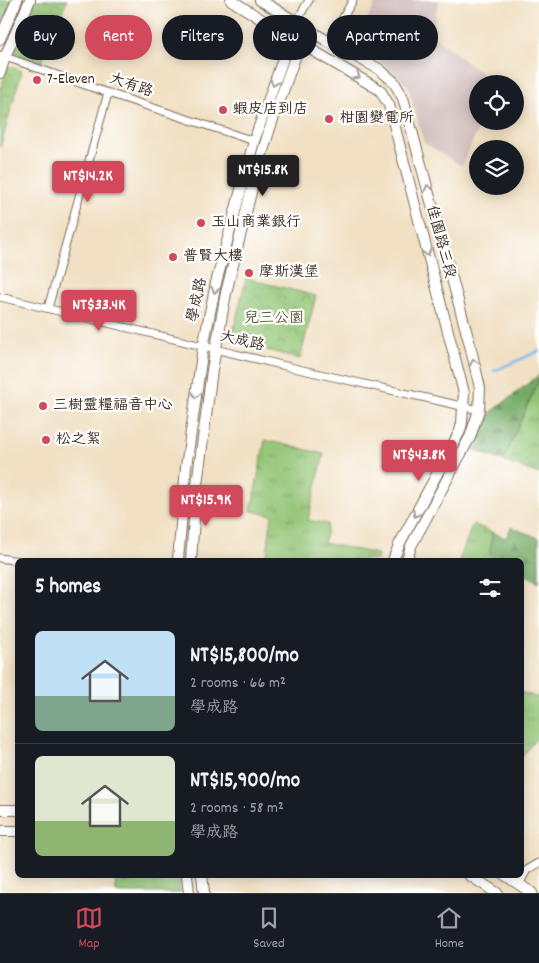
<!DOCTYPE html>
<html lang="en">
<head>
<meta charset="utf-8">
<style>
	body { margin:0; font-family:Dekko,"LXGW WenKai TC",sans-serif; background:#242831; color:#f1f3f6; height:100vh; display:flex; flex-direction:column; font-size:19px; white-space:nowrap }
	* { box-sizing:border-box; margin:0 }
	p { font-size:16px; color:#9ea1a6 }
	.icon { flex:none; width:28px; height:28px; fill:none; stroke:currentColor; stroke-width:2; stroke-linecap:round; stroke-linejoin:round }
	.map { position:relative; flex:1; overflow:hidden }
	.side { position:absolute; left:15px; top:558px; width:509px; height:320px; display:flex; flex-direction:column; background:#171b24; border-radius:8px; box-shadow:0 2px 12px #0003 }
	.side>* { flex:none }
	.top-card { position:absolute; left:15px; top:15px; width:510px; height:45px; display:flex; gap:10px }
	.tools { position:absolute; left:469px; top:75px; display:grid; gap:10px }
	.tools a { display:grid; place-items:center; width:55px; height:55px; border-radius:50%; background:#171b24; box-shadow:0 2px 12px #0003; font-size:25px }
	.price { position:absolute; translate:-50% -42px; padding:0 11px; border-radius:5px; background:#d1495b; color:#fff; font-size:16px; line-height:32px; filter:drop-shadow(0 1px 2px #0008) }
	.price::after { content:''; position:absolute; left:50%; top:30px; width:15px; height:11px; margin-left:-8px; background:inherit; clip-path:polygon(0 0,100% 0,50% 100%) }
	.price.active { background:#222; color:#fff }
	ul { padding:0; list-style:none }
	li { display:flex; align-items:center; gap:15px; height:125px; padding:0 20px }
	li+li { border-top:1px solid #363941 }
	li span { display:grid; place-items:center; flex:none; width:140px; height:100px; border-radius:8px; color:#555 }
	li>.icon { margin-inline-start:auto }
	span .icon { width:60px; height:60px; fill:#fffc; stroke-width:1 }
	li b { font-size:21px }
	h2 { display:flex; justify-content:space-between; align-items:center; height:60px; padding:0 20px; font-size:21px }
	.chip { padding:0 18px; border-radius:22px; background:#171b24; box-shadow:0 2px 12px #0003; font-size:18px; line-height:45px }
	.chip.active { background:#d1495b; color:#fff }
	.menu { display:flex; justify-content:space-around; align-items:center; height:70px; border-top:1px solid #363941; background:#171b24; font-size:14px; color:#9ea1a6 }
	.menu a { display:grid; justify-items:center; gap:2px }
	.menu .active { color:#d1495b }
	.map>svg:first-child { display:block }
	.industrial { fill:#d1bfbd }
	.grass { fill:url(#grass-tufts); stroke:#677749 }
	.forest { fill:url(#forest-firs); stroke:#586a42 }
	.park { fill:url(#park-crowns); stroke:#677749 }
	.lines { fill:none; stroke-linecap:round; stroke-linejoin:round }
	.stream { stroke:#83bbf3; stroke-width:2.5 }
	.street-casing { stroke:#7b6a58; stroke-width:9 }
	.secondary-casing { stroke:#7b6a58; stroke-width:12 }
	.street { stroke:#fff; stroke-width:7 }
	.secondary { stroke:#fff; stroke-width:10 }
	.oneway { stroke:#a79f9a }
	.poi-dot { fill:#d1495b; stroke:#fff; stroke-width:2 }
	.labels { text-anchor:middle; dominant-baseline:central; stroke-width:4.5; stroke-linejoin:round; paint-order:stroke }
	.poi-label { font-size:15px; fill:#3b2a1e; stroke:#fff; text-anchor:start }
	.street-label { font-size:15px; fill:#3b2a1e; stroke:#fff }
	.park-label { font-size:15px; fill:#5a603c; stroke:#fff }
</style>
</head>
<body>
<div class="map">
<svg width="539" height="893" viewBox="0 0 539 893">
	<defs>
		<pattern id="grass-tufts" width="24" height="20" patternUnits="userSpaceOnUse" patternTransform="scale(1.25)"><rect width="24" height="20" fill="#93c474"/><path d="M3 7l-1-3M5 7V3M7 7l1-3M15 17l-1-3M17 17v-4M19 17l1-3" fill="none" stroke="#799f5f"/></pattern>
		<pattern id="forest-firs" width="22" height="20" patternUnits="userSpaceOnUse" patternTransform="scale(1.25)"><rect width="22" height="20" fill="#76aa66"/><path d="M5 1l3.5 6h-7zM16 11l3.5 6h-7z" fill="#628b53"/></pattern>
		<pattern id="park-crowns" width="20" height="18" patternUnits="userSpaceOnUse" patternTransform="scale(1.25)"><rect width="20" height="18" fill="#93c474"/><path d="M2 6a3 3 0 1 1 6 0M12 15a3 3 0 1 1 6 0" fill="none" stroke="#799f5f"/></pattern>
	</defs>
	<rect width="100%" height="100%" fill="#fff"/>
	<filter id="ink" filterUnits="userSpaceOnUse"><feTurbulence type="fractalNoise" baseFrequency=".02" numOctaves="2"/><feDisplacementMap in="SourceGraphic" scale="10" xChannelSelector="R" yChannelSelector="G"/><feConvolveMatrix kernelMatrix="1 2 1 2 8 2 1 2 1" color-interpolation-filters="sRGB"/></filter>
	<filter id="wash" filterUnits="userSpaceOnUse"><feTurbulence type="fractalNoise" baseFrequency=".0096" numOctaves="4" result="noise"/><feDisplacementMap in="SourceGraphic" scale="20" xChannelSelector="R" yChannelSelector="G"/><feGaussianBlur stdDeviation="1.12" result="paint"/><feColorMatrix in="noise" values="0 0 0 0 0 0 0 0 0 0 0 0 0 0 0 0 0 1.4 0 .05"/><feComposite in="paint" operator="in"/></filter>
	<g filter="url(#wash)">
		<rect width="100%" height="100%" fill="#f1e0c3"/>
		<path class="industrial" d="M377 0H439L432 36 496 84H478V121H482L462 166 424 143 408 86 376 57 354 47Z"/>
		<g class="grass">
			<path d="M539 379V474L503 461Z"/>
			<path d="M265 440 324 454 308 520 328 524 324 543 378 554 377 560H266L272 515 251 511Z"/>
			<path d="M473 524 492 532 490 553 495 560H459Z"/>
			<path d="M521 692 539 698V735L521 758Z"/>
			<path d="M115 875H179L180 893H116Z"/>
		</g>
		<g class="forest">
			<path d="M539 375V379L503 461 471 449 485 417Z"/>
			<path d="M511 527 539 538V582L521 572V560H495L490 553 492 532 506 538Z"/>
		</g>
		<g class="park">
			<path d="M0 0H12L0 27Z"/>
			<path d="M35 0H67L41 64 13 52Z"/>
			<path d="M8 66 22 71 0 148V91Z"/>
			<path d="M246 278 316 296 300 359 235 341 232 336Z"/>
		</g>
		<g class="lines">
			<path class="stream" d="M494 371 539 351"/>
		</g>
	</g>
	<g filter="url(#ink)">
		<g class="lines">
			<g class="street-casing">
				<g id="street">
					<path d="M296 22 309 0"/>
					<path d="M329 42 353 0"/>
					<path d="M0 55 108 93 254 141"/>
					<path d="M0 297 298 369 479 410"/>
					<path d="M48 308 108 93"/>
					<path d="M0 558 18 561"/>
					<path d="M519 884 527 870 539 863"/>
				</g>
			</g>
			<g class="secondary-casing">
				<g id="secondary">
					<path d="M231 0 283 33 380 90 389 105 464 393 462 423 460 431 400 543 393 560"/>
					<path d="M260 0 329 42 379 69 394 82 403 98 470 345 480 388 479 410 470 437 411 546 407 560"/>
					<path d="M0 39 17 0"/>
					<path d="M0 73 5 57 30 0"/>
					<path d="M178 560 186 467 203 347 216 283 254 141 296 22"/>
					<path d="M191 560 196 492 212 370 226 293 255 176 271 125 300 43 307 29"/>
					<path d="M0 810H18"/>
					<path d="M0 831H18"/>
					<path d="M187 875 189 893"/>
					<path d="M202 875 204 893"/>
					<path d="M469 875 497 893"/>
					<path d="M505 875 532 893"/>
				</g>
			</g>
			<use href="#street" class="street"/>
			<use href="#secondary" class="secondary"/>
		</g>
		<defs><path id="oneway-chevron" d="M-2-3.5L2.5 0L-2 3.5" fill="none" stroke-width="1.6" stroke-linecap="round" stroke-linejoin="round" transform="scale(1.25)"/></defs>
		<g class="oneway">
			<use href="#oneway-chevron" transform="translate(357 76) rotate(31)"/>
			<use href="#oneway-chevron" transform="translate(274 83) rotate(109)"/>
			<use href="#oneway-chevron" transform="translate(428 188) rotate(-105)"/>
			<use href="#oneway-chevron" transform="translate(427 253) rotate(75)"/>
			<use href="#oneway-chevron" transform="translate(215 290) rotate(102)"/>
			<use href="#oneway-chevron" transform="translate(474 362) rotate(-103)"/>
			<use href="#oneway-chevron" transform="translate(196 395) rotate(98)"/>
			<use href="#oneway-chevron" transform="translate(416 514) rotate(118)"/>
		</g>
	</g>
	<g class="poi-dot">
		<circle cx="37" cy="80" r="5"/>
		<circle cx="223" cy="110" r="5"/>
		<circle cx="329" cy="119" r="5"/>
		<circle cx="201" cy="223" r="5"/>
		<circle cx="173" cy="257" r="5"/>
		<circle cx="249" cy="273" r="5"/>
		<circle cx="43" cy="406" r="5"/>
		<circle cx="46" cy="440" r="5"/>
	</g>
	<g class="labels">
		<g class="poi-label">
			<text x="47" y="80">7-Eleven</text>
			<text x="233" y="110">蝦皮店到店</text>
			<text x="339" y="119">柑園變電所</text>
			<text x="211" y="223">玉山商業銀行</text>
			<text x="183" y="257">普賢大樓</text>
			<text x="259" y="273">摩斯漢堡</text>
			<text x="53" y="406">三樹靈糧福音中心</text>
			<text x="56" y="440">松之絮</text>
		</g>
		<g class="street-label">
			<text transform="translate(131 86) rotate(19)">大有路</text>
			<text transform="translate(440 242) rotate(75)">佳園路三段</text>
			<text transform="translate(198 300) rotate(-78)">學成路</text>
			<text transform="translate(242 342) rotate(13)">大成路</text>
		</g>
		<g class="park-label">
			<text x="274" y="319">兒三公園</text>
		</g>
	</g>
</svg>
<div class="tools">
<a><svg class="icon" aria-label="locate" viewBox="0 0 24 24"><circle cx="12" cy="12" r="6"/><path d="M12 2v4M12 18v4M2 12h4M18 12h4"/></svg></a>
<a><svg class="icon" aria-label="layers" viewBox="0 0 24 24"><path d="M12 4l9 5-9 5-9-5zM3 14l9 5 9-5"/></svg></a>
</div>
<b class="price active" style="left:263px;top:197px">NT$15.8K</b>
<b class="price" style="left:88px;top:203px">NT$14.2K</b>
<b class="price" style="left:99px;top:332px">NT$33.4K</b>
<b class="price" style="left:419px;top:482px">NT$43.8K</b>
<b class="price" style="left:206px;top:527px">NT$15.9K</b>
<div class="top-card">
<a class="chip">Buy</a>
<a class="chip active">Rent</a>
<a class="chip">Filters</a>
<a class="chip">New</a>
<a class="chip">Apartment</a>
</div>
<section class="side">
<h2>5 homes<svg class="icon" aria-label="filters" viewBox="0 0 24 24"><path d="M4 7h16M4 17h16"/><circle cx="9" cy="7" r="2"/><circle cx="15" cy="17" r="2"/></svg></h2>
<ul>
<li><span style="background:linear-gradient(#bfe0f5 65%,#7fa58c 0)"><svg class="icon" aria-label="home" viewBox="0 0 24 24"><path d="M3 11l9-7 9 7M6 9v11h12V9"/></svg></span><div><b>NT$15,800/mo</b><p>2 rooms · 66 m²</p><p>學成路</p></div></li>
<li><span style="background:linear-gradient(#dfe7d0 65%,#8fb573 0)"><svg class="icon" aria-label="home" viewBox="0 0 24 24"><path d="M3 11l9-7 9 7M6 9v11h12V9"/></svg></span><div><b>NT$15,900/mo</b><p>2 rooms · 58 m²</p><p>學成路</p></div></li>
</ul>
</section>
</div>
<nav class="menu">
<a class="active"><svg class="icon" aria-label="map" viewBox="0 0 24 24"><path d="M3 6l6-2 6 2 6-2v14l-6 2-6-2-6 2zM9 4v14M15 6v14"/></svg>Map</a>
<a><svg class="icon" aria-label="saved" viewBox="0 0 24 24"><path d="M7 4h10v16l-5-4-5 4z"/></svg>Saved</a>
<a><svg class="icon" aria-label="home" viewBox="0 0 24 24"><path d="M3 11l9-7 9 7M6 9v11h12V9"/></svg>Home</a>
</nav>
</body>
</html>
